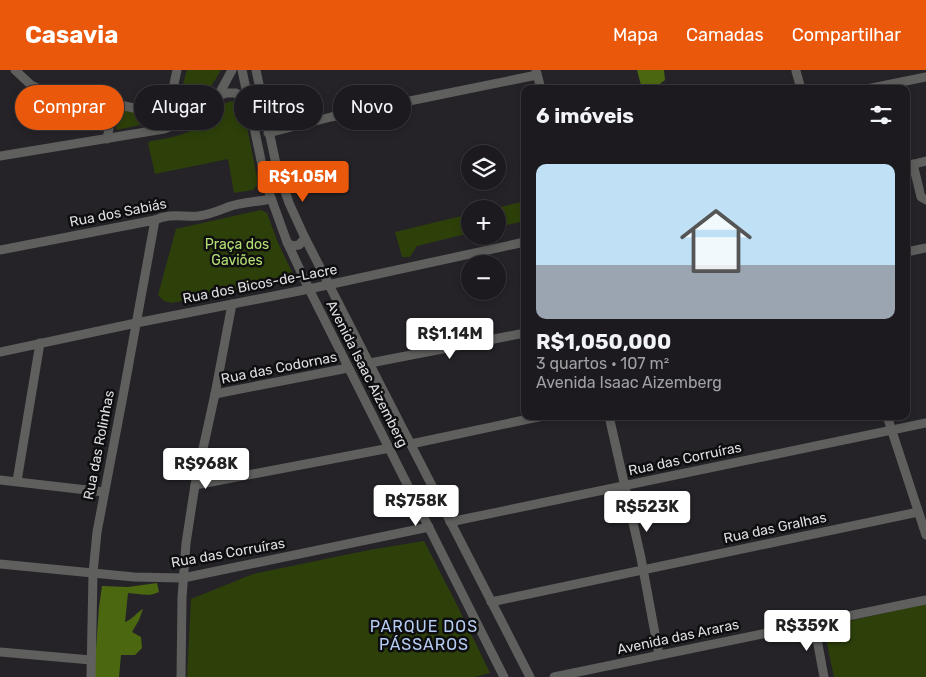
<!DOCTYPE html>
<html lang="pt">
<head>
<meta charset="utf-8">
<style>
	body { margin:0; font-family:Rubik,sans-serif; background:#252327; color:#f1f3f6; height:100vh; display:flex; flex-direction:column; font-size:19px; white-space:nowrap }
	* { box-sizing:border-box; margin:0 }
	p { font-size:16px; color:#a0a1a4 }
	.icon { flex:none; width:28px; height:28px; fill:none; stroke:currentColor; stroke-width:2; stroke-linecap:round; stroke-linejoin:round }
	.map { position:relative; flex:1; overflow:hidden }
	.panel { position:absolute; left:521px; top:15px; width:389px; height:335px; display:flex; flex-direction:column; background:#1c1a1e; border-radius:10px; box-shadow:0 2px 8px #0003,0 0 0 1px #3a383c }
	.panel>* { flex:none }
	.banner { position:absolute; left:15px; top:15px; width:431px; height:45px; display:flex; gap:10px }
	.controls { position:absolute; left:461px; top:75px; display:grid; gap:10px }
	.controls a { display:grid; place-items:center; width:45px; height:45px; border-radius:50%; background:#1c1a1e; box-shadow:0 2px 8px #0003,0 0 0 1px #3a383c; font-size:25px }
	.price { position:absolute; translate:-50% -42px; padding:0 11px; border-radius:5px; background:#fff; color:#222; font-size:16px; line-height:32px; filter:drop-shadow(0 1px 2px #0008) }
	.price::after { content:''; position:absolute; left:50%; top:30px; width:15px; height:11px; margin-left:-8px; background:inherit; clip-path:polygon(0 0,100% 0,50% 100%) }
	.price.current { background:#ea580c; color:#fff }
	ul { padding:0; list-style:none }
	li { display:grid; align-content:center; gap:10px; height:265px; padding:0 15px }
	li span { display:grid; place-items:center; height:155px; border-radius:10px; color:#555 }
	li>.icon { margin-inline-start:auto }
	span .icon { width:90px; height:90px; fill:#fffc; stroke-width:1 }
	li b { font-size:21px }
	h2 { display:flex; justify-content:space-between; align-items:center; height:60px; padding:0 15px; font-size:21px }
	.pill { padding:0 18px; border-radius:22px; background:#1c1a1e; box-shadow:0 2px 8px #0003,0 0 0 1px #3a383c; font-size:18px; line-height:45px }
	.pill.current { background:#ea580c; color:#fff }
	header { display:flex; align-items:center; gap:30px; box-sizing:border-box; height:70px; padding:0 25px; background:#ea580c; color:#fff }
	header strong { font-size:24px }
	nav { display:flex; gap:28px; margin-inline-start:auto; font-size:18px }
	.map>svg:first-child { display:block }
	.green { fill:#2d400a }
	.forest { fill:#4b6810 }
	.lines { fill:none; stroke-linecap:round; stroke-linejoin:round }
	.minor { stroke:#5f605d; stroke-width:9 }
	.labels { text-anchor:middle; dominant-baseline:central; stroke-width:5; stroke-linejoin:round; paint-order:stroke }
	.street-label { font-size:14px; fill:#dedde0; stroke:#0e0d0f }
	.park-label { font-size:14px; fill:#b4e073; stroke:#0e0d0f }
	.quarter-label { font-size:16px; letter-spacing:1px; fill:#b6cef4; stroke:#0e0d0f }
</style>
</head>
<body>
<header>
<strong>Casavia</strong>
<nav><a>Mapa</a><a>Camadas</a><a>Compartilhar</a></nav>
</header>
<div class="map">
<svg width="926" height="607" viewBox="0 0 926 607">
	<rect width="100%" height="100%" fill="#252328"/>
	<g class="green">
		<path d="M187 0H221C213 14 201 33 186 40L183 39 178 31Z"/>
		<path d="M232 31 243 37 257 107V115L253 120 234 123 228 89 155 104 148 73 151 71C169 68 185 66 200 55 211 48 218 34 232 31Z"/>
		<path d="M119 38 154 46 153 51 150 53 116 60Z"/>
		<path d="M525 131V151L498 157V139H493Z"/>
		<path d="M261 140 267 143 278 173 292 202 288 207 280 211 172 233 164 231 158 225 176 159Z"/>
		<path d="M470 144V163L417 176 410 187H402L395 162Z"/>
		<path d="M424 471 456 533 490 603 475 607H187L191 529 253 504 369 480Z"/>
		<path d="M926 534V607H834L825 564 827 556Z"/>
	</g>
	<g class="forest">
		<path d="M637 0H664L665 10 653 19H642Z"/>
		<path d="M157 513 159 522C149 527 140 524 128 523L125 552C133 549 136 543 143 539L139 550 132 562 141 567 142 578 135 585H121L119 607H94L99 537 102 516 128 517Z"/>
	</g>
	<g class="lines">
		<g class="minor">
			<path d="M15 0 31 15 40 19 108 32 184 50"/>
			<path d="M242 0 266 114 287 172 309 219 504 607"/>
			<path d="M256 0 276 94 289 133 305 168 530 607"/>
			<path d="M536 0 541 19"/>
			<path d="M796 1 801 19"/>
			<path d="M867 19 926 7"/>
			<path d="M218 26 232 0"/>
			<path d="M166 51 177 0"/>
			<path d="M268 63 331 47 537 5"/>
			<path d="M107 69 110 53 108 32"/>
			<path d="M0 86 164 59 195 47 217 27 226 23H236L249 34"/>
			<path d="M913 94 921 127 926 130"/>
			<path d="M906 96 926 91"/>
			<path d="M287 172 292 176 299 175 305 168"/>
			<path d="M0 180 155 150C169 143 183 147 198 146 209 145 218 141 228 137 241 132 257 132 271 129"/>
			<path d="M906 182 926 178"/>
			<path d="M0 282 136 253 309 219 525 172"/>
			<path d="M370 293 525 263"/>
			<path d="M215 324 348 298"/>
			<path d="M609 346 641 488 659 585"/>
			<path d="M887 346 926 465"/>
			<path d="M411 374 543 346"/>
			<path d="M0 410 104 422"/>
			<path d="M17 411 40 273"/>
			<path d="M195 415 390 378"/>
			<path d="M450 452 926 353"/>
			<path d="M0 494 134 507 183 508 429 457"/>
			<path d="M491 532 918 442"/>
			<path d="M814 553 824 607"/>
			<path d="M0 582 91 590"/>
			<path d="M91 607 93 503 97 462 123 326 155 150"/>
			<path d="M181 607 182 528 186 473 195 415 215 324 232 234"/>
			<path d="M554 607 926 530"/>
		</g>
	</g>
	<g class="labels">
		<g class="street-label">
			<text transform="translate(118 143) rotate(-11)">Rua dos Sabiás</text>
			<text transform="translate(260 214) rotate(-11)">Rua dos Bicos-de-Lacre</text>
			<text transform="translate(279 298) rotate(-11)">Rua das Codornas</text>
			<text transform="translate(367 304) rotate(63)">Avenida Isaac Aizemberg</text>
			<text transform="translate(99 375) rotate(-79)">Rua das Rolinhas</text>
			<text transform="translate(685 389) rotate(-12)">Rua das Corruíras</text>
			<text transform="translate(775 458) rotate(-12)">Rua das Gralhas</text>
			<text transform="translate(228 483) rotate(-10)">Rua das Corruíras</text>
			<text transform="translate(678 567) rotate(-12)">Avenida das Araras</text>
		</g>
		<g class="park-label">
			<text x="237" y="174">Praça dos<tspan x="237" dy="16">Gaviões</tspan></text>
		</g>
		<g class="quarter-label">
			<text x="424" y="556">PARQUE DOS<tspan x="424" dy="18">PÁSSAROS</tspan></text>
		</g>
	</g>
</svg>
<div class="controls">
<a><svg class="icon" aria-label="layers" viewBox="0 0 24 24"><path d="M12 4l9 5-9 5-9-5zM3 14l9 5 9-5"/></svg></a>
<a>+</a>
<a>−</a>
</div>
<b class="price current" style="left:303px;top:133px">R$1.05M</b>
<b class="price" style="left:450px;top:290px">R$1.14M</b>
<b class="price" style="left:206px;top:420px">R$968K</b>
<b class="price" style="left:416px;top:457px">R$758K</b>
<b class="price" style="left:647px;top:463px">R$523K</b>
<b class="price" style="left:807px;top:582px">R$359K</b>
<div class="banner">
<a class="pill current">Comprar</a>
<a class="pill">Alugar</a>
<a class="pill">Filtros</a>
<a class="pill">Novo</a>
</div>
<section class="panel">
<h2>6 imóveis<svg class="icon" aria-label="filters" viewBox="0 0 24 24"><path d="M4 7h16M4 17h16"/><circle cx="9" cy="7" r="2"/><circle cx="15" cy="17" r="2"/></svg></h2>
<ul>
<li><span style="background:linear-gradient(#bfe0f5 65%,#9aa5b1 0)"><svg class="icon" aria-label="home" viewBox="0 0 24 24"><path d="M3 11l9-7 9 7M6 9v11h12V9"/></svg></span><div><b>R$1,050,000</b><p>3 quartos · 107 m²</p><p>Avenida Isaac Aizemberg</p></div></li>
</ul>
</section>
</div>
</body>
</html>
